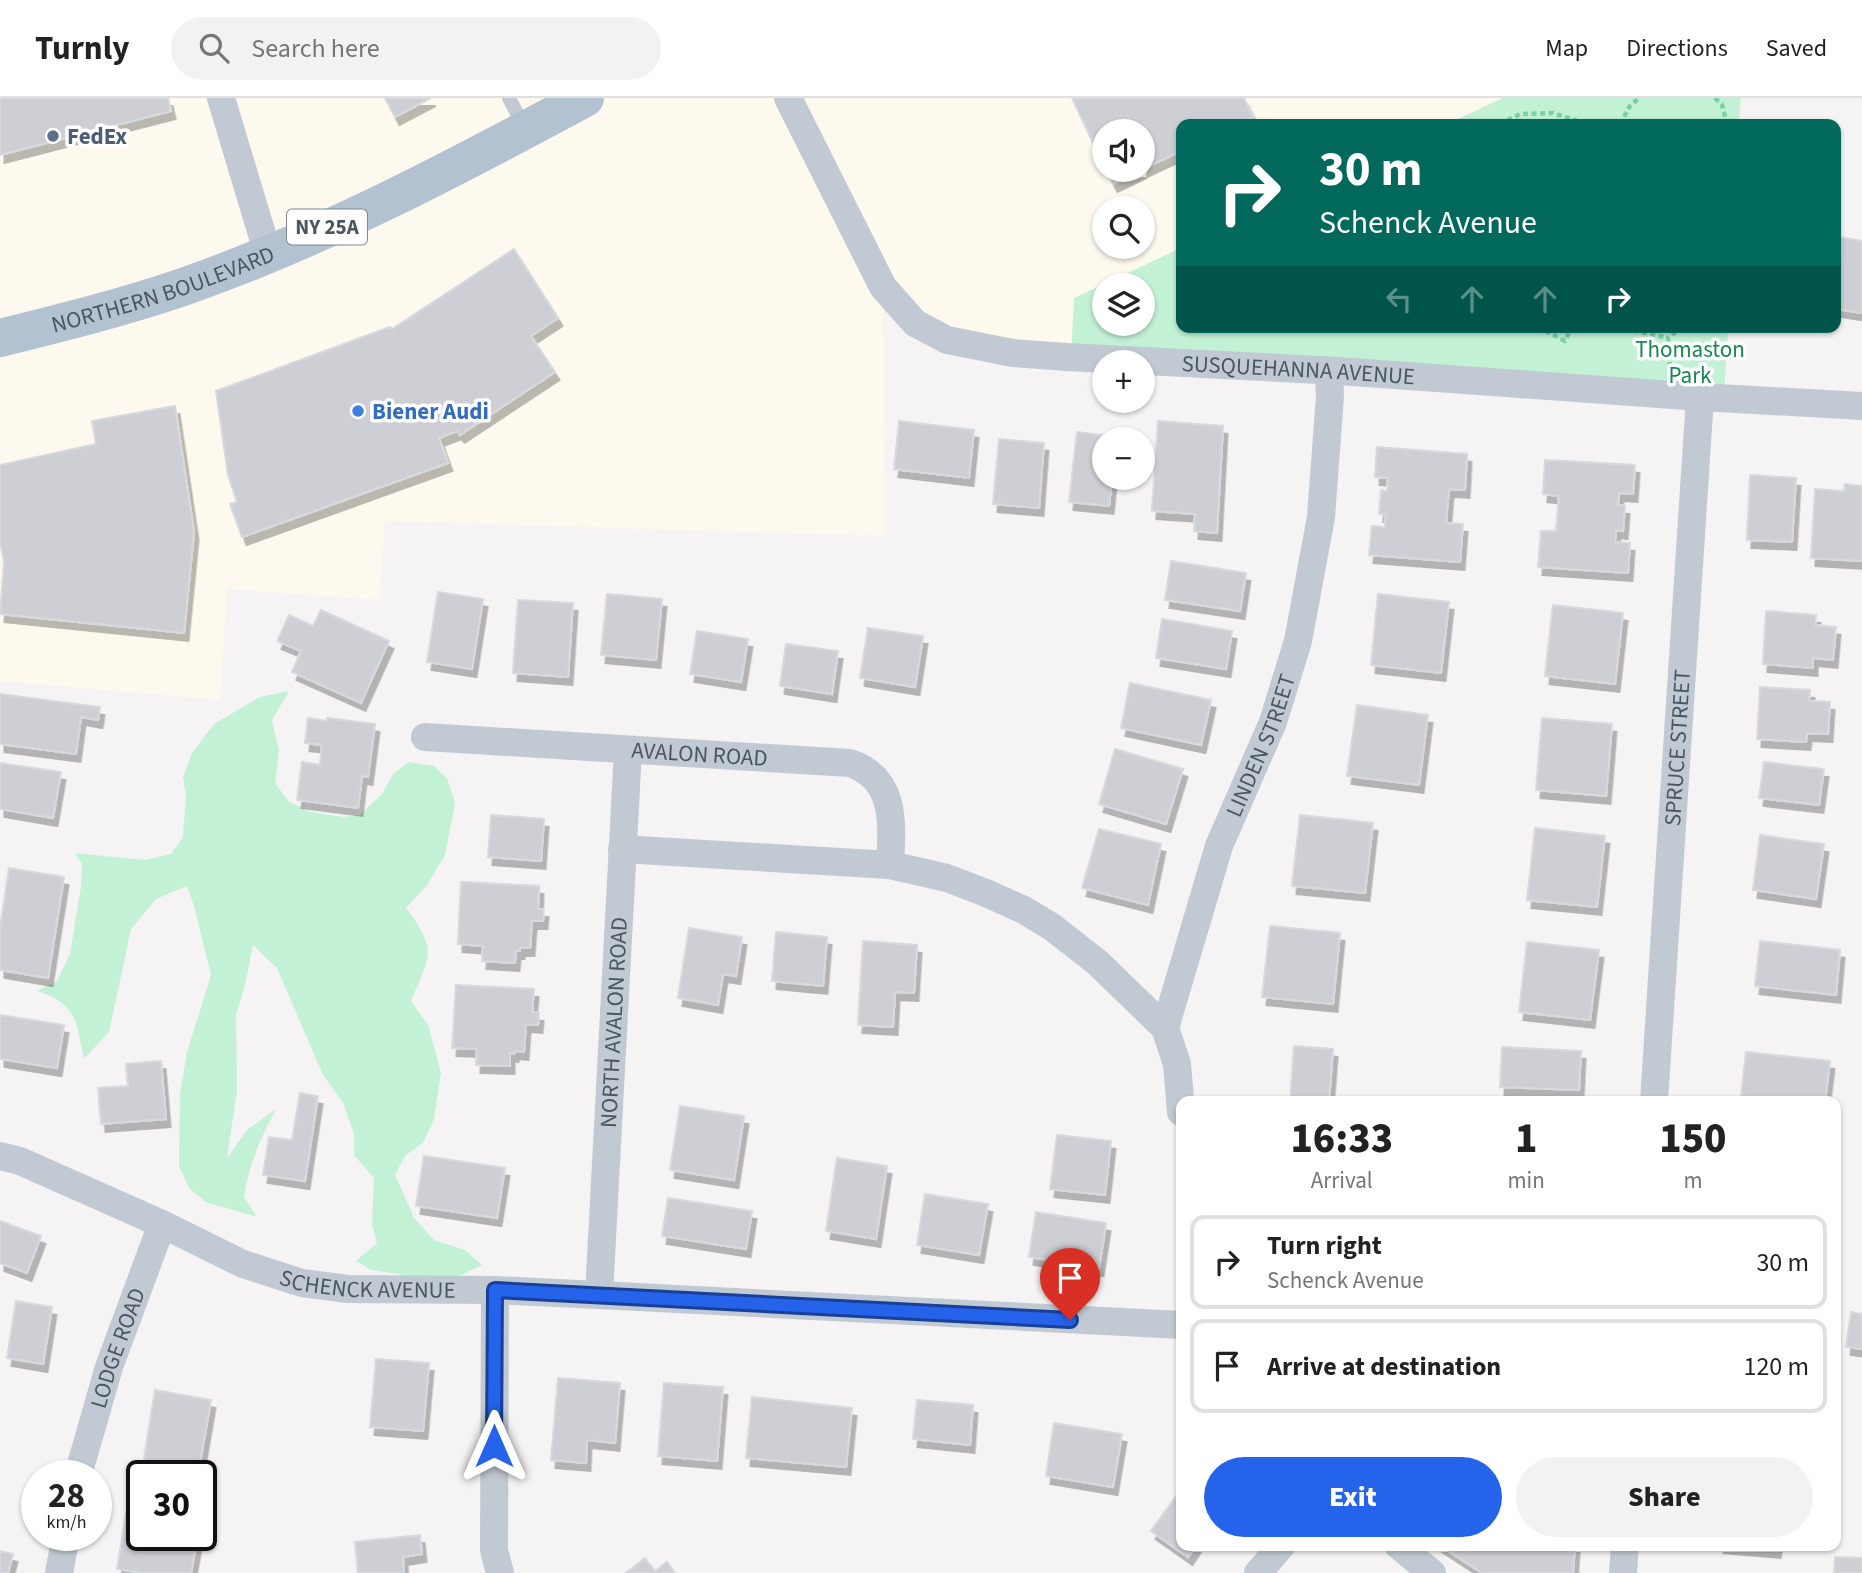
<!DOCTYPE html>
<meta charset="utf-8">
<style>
:root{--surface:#fff;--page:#f2f2f2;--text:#222;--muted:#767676;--line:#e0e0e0;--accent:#2563eb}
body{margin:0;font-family:"Source Sans 3",sans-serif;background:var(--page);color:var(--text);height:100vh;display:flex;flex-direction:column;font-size:26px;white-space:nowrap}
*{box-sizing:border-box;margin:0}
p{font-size:23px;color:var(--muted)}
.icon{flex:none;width:38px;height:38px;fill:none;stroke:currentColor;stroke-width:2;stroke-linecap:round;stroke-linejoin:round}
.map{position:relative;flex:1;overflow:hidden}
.panel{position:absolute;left:1176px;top:998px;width:665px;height:455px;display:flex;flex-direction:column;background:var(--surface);border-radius:14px;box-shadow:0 2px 5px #0004}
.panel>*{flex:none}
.top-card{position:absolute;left:1176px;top:21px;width:665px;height:214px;border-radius:14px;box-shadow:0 2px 5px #0004;background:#00695c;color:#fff;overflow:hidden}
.buttons{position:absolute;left:1092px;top:21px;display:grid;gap:14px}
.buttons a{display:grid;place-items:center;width:63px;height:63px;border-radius:50%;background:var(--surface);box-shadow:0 2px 5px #0004;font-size:35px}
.speed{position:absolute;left:21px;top:1362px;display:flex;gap:14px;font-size:35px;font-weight:700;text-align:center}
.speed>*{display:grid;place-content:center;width:91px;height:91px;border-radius:50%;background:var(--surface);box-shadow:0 2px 5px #0004;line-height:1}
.speed small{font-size:18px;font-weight:400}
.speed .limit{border:4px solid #111;border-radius:10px;background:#fff;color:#111}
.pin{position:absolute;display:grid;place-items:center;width:60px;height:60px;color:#fff;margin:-72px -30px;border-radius:50% 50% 50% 0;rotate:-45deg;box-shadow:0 0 7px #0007}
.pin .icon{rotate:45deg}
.me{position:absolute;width:77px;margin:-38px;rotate:0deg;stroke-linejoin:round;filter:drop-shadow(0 0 5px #0008)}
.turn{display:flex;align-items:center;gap:24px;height:147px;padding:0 28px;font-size:32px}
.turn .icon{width:91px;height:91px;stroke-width:2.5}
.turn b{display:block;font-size:49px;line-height:60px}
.lanes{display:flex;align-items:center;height:66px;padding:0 28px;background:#0003;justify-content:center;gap:35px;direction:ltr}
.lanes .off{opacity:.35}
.eta{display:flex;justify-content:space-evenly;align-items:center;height:119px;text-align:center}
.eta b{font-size:42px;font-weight:800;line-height:49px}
.cta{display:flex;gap:14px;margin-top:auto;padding:14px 28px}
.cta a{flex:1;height:80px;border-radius:42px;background:var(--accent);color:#fff;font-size:28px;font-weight:800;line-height:80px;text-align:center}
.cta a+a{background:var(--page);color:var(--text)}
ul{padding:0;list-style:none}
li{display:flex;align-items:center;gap:21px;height:94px;margin:0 14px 10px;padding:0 14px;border:4px solid var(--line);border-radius:14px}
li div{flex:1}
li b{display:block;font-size:26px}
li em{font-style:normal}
header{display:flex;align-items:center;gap:42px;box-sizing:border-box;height:98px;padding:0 35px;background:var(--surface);border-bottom:2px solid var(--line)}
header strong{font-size:33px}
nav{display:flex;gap:38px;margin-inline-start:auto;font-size:24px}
.search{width:490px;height:63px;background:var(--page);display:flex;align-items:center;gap:18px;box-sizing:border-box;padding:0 24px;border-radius:38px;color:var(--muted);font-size:26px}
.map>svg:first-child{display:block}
.commercial{fill:#fdf9ef;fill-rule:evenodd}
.green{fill:#c3f1d5;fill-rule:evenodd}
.building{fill:#cdcfd5;stroke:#d7d9de;stroke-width:2;filter:url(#shadow)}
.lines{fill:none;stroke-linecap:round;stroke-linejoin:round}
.path{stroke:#7ad0a6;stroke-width:4.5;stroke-dasharray:5 3.5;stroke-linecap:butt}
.lane{stroke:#c1cad2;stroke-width:14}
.street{stroke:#c1cad2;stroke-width:28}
.primary{stroke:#b3c2d1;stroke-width:38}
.route-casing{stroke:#184099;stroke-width:18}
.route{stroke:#2563eb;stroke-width:12}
.service-dot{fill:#5c6f8a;stroke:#fff;stroke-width:2.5}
.shop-dot{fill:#3f7fe0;stroke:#fff;stroke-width:2.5}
.labels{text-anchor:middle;stroke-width:7;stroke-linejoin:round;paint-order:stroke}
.shield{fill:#fff;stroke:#808990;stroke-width:2}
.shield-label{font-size:21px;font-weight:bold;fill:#4a5661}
.service-label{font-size:23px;font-weight:bold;fill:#4e5e75;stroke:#fff;text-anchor:start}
.street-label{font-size:23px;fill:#4a5661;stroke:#fff}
.park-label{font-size:23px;fill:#17864f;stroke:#fff}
.shop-label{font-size:23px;font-weight:bold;fill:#366cbe;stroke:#fff;text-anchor:start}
</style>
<header>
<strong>Turnly</strong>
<div class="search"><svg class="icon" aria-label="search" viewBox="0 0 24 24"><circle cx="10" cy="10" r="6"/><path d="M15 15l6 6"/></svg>Search here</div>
<nav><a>Map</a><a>Directions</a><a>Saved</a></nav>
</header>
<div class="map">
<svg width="1862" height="1475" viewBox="0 0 1862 1475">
<defs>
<filter id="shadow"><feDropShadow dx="4.5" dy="8" stdDeviation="0" flood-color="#0004"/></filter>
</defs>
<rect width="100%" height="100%" fill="#f5f3f3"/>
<!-- commercial -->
<path class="commercial" d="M0,0H1503L1447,26H1181V150L1075,200L1071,258L953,245L883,190L884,438L385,423L379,502L227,491L220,602L0,583ZM1104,33H1143V72H1104ZM1104,110H1143V149H1104Z"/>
<!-- green -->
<g class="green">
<path d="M1503,0H1741L1739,26H1447Z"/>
<path d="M1181,150V229H1728L1724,301L1071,258L1074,200ZM1104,187H1143V226H1104Z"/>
<path d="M289,593L272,622L279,653L275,685L289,704L311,714L343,719L360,717L382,696L394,675L409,664L434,668L447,680L455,705L445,757L427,787L406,810C438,852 430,857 411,903L428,927L441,975L434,1021L423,1045L406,1057L395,1076L414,1120L434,1142L465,1152L482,1167L461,1177L431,1181L371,1172L356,1163L377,1145L372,1127L374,1080L354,1057V1036L343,1005L323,977L277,870L253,847L245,887L236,917L237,993L227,1060L247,1032L276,1011C261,1039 249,1066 244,1099L257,1119L206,1104L189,1090L179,1068L180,996L187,954L211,877L195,811L187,788L156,801L131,831L109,934L84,961C76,923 77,906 37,893L57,883L70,856L81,789L82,766L75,755L144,762L171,756L183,739L186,698L183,679L192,655L214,626L260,599Z"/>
</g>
<!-- building -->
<g class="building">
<path d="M0,0H168L171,13L0,57Z"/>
<path d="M385,0H431L395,19Z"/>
<path d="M1072,0H1244L1253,19L1237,26H1181V53L1143,71V33H1104V68Z"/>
<path d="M1106,72H1142L1113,86Z"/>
<path d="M1838,139L1862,143V215L1836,211Z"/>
<path d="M514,151L558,220L531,238L555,274L460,337L457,333L439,340L448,365L242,439L230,406L237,404L228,377L216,293L390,229L392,231Z"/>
<path d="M175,308L194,434L184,535L0,516L4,463L0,445V367L96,346L92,323Z"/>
<path d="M899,323L974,332L969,380L894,371Z"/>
<path d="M1158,323L1223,328L1217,435L1194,433L1195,416L1152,413Z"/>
<path d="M1077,334L1117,339L1116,341H1104V380H1112L1109,408L1069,404Z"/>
<path d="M999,341L1044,345L1039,410L993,406Z"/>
<path d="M1377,349L1467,356L1465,392L1449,391L1446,425L1463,426L1460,464L1369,457L1372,428L1385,429L1386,416H1379L1381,392L1387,393L1388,380L1375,379Z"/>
<path d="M1545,362L1635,367L1633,396L1619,395L1618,407L1625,408L1623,433L1616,432L1615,444L1630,445L1628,475L1538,469L1541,433H1556L1559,398L1543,396Z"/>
<path d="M1750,377L1796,380L1792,444L1747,442Z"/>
<path d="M1845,386L1862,388V463L1811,460L1815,391L1844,393Z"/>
<path d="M1171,463L1246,475L1240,513L1165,502Z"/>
<path d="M438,494L483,501L472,571L427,564Z"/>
<path d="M607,496L662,501L656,562L601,557Z"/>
<path d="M1378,496L1449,504L1441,575L1371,567Z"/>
<path d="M518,502L573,505L568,579L513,575Z"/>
<path d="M1553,507L1623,515L1615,586L1545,578Z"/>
<path d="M321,512L389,543L361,605L292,574L301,553L277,543L289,517L313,528Z"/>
<path d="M1766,513L1816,517L1815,527L1836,529L1833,562L1813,560V570L1763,566Z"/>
<path d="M1162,521L1232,533L1226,571L1156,560Z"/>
<path d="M868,530L923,538L915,589L860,580Z"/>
<path d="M697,533L748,541L741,584L690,576Z"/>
<path d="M786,546L838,553L832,596L780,588Z"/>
<path d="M1130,585L1211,602L1201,647L1121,630Z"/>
<path d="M1760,589L1810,592L1809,603L1830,604L1828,636L1807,635L1806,644L1757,641Z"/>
<path d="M0,596L100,609L98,622L81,619L76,656L0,646Z"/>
<path d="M1357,607L1428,617L1419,687L1347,678Z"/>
<path d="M308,620L327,623V620L375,626L368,679L362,678L358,710L297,702L302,664L320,667L322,647L305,645Z"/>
<path d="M1542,620L1612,626L1606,698L1536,692Z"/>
<path d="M1115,651L1183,671L1166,726L1099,706Z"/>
<path d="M1764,664L1824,671L1819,707L1759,700Z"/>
<path d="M0,665L61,674L53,720L0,711Z"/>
<path d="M491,717L544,721L541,763L488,759Z"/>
<path d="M1300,717L1373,725L1365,795L1292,788Z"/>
<path d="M1535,730L1605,738L1597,809L1527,802Z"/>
<path d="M1099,731L1161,746L1148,807L1082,790Z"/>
<path d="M1760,737L1824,746L1816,801L1753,792Z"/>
<path d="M9,770L64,779L48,880L0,872V830Z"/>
<path d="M461,784L539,788L538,811H544L543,823H532L530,850H520V853H516L515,865L482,863L483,848L458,846Z"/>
<path d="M1270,828L1340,835L1333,906L1262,899Z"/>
<path d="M689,830L742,839L736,878L723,876L718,907L678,900Z"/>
<path d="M776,834L827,839L823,888L772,883Z"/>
<path d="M863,843L917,847L914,895L895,894L893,929L858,927Z"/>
<path d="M1760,843L1840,852L1836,897L1755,888Z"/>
<path d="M1527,844L1599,852L1590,922L1519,914Z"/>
<path d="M456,887L534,891L532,914L539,915L538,927L526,926L524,954L515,953L514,956L510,955V968L476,967L477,951L452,950Z"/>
<path d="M0,917L64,927L57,970L0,961Z"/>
<path d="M1294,948L1333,951L1329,1003H1290Z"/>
<path d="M1502,949L1581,953L1579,992L1500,989Z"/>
<path d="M1746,954L1830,963L1825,1003H1784L1741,998Z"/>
<path d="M161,963L166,1021L101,1026L98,990L128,988L126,966Z"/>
<path d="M300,995L318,998L305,1083L263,1077L269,1039L292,1042Z"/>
<path d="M680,1008L744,1018L734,1082L670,1072Z"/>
<path d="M1057,1037L1111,1043L1105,1097L1050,1091Z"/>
<path d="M424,1058L505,1070L497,1120L416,1108Z"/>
<path d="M837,1060L887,1068L876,1141L826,1133Z"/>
<path d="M925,1096L988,1106L979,1157L917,1147Z"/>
<path d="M668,1100L752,1113L746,1151L662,1138Z"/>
<path d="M1036,1114L1106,1125L1099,1170L1029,1159Z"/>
<path d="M0,1123L41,1138L27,1175L0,1165Z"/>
<path d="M16,1203L52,1209L43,1266L7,1260Z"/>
<path d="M1851,1214L1862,1216V1251L1846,1249Z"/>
<path d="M376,1261L429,1265L423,1333L370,1329Z"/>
<path d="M558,1280L620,1285L615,1345L587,1342L586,1365L551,1362Z"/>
<path d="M664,1285L723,1289L717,1363L658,1358Z"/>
<path d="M155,1292L211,1302L198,1377H168L142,1373Z"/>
<path d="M752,1299L852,1310L846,1369L746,1360Z"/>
<path d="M917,1302L973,1307L970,1347L913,1341Z"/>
<path d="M1054,1325L1122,1336L1113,1389L1046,1378Z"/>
<path d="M1181,1391V1447H1196L1188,1459L1151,1433Z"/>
<path d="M127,1409L142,1412V1437H198L191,1475H143L117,1471Z"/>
<path d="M420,1437L422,1456L403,1459L404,1475H358L355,1444Z"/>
<path d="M1439,1447H1575L1573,1475H1482Z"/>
<path d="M1718,1447H1777L1776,1452Z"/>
<path d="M0,1453L13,1456L8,1475H0Z"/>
<path d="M1835,1459L1862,1460V1475H1834Z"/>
<path d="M645,1460L655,1473L667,1464L675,1475H626Z"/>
</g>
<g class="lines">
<!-- path -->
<g class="path">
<path d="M1715,0L1722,7L1727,26"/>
<path d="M1500,26L1520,16L1553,15L1587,26"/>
<path d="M1620,26L1630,8L1639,0"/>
<path d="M1538,229L1565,243L1572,229"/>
<path d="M1617,229L1668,240"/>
<path d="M1670,269L1668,240L1682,229"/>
</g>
<!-- lane -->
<path class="lane" d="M509,0L525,31"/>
<!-- street -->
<g class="street">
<path d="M221,0L268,156"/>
<path id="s1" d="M788,0L883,189L915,225L947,242L1013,255L1067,259L1339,273L1700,299L1862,308"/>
<path id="s2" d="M425,639L850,665C897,681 892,726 890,767"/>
<path d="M622,751L890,767L947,780L986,795L1024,812L1052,829L1098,865L1165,930"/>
<path id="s3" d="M1654,1003L1700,299"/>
<path id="s4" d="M1181,1014L1177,966L1165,930L1219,748L1273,624L1298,543L1321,419L1330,298L1329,273"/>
<path id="s5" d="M0,1058L20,1063L162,1126L243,1166L302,1185L348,1191L495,1192L599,1197L1181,1227"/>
<path d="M495,1192L494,1452L500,1475"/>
<path id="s6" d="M599,1197L628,652"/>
<path id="s7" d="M78,1377L109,1269L162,1126"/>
<path d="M1398,1447L1432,1475"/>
<path d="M59,1475L66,1437"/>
<path d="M1258,1475L1282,1447"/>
<path d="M1623,1475L1625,1447"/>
</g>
<!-- primary -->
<path class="primary" id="s8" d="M0,240C60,225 121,210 180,190C319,142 455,70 585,0"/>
</g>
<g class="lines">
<!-- route casing -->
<g class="route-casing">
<path id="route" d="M494,1348L495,1192L1070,1222"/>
</g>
<!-- route -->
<use href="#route" class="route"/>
</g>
<!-- markers -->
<circle class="service-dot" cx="53" cy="38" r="7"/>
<circle class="shop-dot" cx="358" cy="313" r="7"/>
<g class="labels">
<!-- shield labels -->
<rect class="shield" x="287" y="111.5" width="80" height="35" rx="5"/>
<g class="shield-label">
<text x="327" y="136">NY 25A</text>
</g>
<!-- service labels -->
<g class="service-label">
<text x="67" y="46">FedEx</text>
</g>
<!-- street labels -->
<g class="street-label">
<text dy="8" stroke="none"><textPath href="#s8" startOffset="170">NORTHERN BOULEVARD</textPath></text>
<text dy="8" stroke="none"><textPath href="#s1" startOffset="649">SUSQUEHANNA AVENUE</textPath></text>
<text dy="8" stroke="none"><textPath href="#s4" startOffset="385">LINDEN STREET</textPath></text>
<text dy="8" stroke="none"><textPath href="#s3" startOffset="354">SPRUCE STREET</textPath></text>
<text dy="8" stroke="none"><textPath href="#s2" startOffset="275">AVALON ROAD</textPath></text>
<text dy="8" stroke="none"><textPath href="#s6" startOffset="273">NORTH AVALON ROAD</textPath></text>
<text dy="8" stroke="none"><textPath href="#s5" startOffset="394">SCHENCK AVENUE</textPath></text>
<text dy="8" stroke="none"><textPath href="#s7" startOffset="133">LODGE ROAD</textPath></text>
</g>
<!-- park labels -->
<g class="park-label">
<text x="1690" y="259">Thomaston<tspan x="1690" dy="26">Park</tspan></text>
</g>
<!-- shop labels -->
<g class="shop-label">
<text x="372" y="321">Biener Audi</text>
</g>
</g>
</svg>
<div class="buttons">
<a><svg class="icon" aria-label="sound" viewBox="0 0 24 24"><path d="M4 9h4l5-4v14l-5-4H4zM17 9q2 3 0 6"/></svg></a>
<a><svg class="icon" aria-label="search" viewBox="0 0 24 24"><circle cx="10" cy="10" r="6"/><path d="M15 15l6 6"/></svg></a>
<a><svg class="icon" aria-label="layers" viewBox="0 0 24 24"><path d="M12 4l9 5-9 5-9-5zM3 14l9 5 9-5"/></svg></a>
<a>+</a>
<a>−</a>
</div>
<div class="speed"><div>28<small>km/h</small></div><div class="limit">30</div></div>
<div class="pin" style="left:1070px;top:1222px;background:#d93025"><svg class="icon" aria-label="arrive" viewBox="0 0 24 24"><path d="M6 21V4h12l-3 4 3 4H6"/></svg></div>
<svg class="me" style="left:494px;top:1348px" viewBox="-20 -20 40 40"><path d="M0-17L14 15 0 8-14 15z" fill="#2563eb" stroke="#fff" stroke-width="4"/></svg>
<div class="top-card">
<div class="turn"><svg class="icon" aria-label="right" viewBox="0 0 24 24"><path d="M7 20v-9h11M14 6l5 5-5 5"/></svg><div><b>30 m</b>Schenck Avenue</div></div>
<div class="lanes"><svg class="icon off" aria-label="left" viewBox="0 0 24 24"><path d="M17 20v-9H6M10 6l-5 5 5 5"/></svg><svg class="icon off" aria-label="ahead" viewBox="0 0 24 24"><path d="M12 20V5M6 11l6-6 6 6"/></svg><svg class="icon off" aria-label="ahead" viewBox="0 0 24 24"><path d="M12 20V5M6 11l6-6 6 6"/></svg><svg class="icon" aria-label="right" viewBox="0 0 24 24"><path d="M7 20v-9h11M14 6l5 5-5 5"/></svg></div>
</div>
<section class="panel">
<div class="eta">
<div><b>16:33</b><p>Arrival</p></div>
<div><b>1</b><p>min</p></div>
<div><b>150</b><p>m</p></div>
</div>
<ul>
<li><svg class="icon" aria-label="right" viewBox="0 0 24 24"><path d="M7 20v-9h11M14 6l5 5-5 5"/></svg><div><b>Turn right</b><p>Schenck Avenue</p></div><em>30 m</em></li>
<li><svg class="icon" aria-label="arrive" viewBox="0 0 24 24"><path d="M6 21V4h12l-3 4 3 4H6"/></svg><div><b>Arrive at destination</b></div><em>120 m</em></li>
</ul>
<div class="cta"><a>Exit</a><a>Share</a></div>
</section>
</div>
